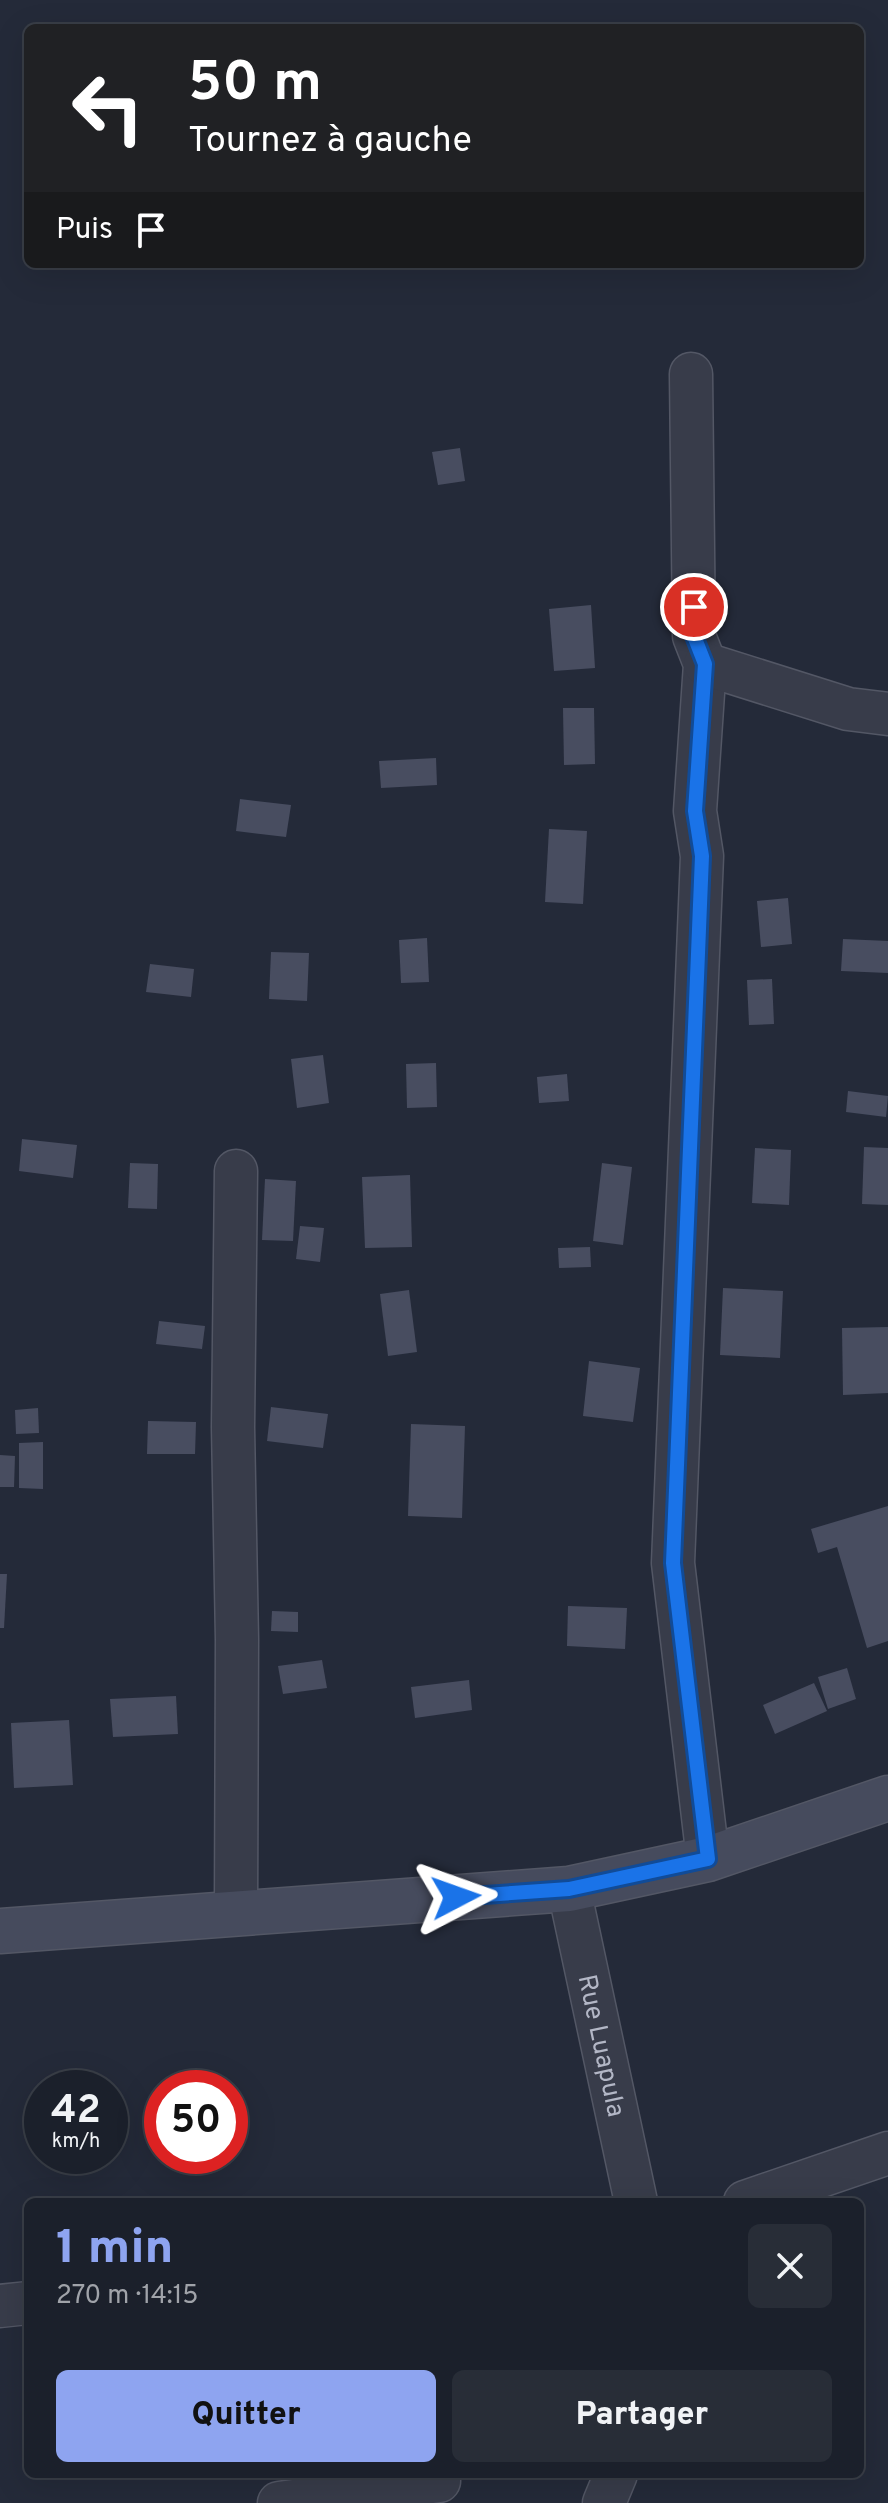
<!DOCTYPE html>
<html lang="fr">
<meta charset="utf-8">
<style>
:root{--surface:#1b202b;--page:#282d37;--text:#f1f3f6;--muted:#a0a3a9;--line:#393e47;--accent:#8ea4f0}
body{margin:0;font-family:Overpass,sans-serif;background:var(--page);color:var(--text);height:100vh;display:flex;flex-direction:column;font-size:30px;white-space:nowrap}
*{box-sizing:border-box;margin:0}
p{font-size:26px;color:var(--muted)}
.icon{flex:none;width:44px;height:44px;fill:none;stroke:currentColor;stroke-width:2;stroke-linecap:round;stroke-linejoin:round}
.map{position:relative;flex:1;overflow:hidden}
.side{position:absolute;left:24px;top:2198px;width:840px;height:280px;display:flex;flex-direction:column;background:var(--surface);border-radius:12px;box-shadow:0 8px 32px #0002,0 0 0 2px var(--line)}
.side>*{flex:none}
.top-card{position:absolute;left:24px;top:24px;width:840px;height:244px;border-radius:12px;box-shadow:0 8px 32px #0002,0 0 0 2px var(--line);background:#202124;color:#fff;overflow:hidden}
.speed{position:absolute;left:24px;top:2070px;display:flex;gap:16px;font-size:40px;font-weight:700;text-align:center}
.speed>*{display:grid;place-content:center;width:104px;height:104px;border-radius:50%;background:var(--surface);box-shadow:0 8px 32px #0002,0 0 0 2px var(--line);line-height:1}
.speed small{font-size:20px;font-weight:400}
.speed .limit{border:12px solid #d22;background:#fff;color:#111}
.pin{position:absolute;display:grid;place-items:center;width:68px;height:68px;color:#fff;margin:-34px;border:4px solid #fff;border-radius:50%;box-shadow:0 2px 8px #0007}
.me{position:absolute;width:88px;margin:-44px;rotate:86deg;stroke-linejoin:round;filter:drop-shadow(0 0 6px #0008)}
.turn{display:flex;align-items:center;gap:28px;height:168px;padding:0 32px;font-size:36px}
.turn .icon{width:104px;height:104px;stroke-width:2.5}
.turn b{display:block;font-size:56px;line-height:68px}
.then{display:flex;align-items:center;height:76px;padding:0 32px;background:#0003;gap:16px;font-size:30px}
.round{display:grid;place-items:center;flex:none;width:84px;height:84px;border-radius:12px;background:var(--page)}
.summary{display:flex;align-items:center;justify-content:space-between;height:136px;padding:0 32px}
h1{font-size:48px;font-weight:800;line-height:60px;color:var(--accent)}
.action{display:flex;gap:16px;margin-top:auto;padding:16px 32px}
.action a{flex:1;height:92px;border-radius:12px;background:var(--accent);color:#111;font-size:32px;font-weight:800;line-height:92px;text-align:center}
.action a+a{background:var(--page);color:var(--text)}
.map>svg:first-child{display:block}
.building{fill:#484d60}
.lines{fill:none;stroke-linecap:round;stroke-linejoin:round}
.minor-casing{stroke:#535765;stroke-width:45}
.secondary-casing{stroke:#535765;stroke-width:47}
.minor{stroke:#383c4a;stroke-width:42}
.secondary{stroke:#464b5d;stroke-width:44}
.route-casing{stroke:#114b97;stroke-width:20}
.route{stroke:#1a73e8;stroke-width:14}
.labels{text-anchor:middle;stroke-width:7;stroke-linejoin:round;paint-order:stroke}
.street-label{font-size:26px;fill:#b3b7c6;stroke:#1d212f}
</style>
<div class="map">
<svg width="888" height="2503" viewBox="0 0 888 2503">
<rect width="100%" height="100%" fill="#242a39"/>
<!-- building -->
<g class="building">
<path d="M460,448L465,481L438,485L432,452Z"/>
<path d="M591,605L595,668L554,671L549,609Z"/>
<path d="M563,708H594L595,764L564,765Z"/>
<path d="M436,758L437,785L381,788L379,761Z"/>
<path d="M240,799L291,805L286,837L236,831Z"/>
<path d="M549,829L587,831L583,904L545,902Z"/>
<path d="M788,898L792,944L761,947L757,901Z"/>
<path d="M427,938L429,982L401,983L399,940Z"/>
<path d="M843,939L888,941V973L841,971Z"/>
<path d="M271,952L309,953L307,1001L269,999Z"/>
<path d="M150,964L194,969L191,997L146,992Z"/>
<path d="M772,979L774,1024L749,1025L747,980Z"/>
<path d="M323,1055L329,1103L297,1108L291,1059Z"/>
<path d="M436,1063L437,1107L407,1108L406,1064Z"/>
<path d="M567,1074L569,1101L539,1103L537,1077Z"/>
<path d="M848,1091L888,1096L886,1117L846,1112Z"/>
<path d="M22,1139L77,1145L73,1178L19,1171Z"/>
<path d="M864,1147L888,1148V1205L862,1204Z"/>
<path d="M755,1148L791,1150L789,1205L752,1203Z"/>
<path d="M130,1163L158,1164L157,1209L128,1208Z"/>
<path d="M602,1163L632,1167L623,1245L593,1241Z"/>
<path d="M410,1175L412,1247L365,1248L362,1177Z"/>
<path d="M265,1179L296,1181L293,1241L262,1240Z"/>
<path d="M300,1226L324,1228L320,1262L296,1259Z"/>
<path d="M590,1247L591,1267L559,1268L558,1248Z"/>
<path d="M723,1288L783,1291L780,1358L720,1355Z"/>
<path d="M409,1290L417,1352L388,1356L380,1294Z"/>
<path d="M159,1321L205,1326L202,1349L156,1344Z"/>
<path d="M888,1327V1393L843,1395L842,1328Z"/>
<path d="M589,1361L640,1368L633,1422L583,1416Z"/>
<path d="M271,1407L328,1414L323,1448L267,1441Z"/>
<path d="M38,1408L39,1433L16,1434L15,1410Z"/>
<path d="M148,1421L196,1422L195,1454H147Z"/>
<path d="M411,1424L465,1426L462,1518L408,1516Z"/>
<path d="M43,1442V1489L19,1488V1443Z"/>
<path d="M0,1455L15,1456L14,1487H0Z"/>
<path d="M888,1506V1641L867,1648L837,1547L818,1553L811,1529Z"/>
<path d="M0,1574H7L4,1628H0Z"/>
<path d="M568,1606L627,1608L625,1649L567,1646Z"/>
<path d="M272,1611L298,1612V1632L271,1631Z"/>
<path d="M322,1660L327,1688L283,1694L278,1666Z"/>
<path d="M847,1668L856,1699L828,1709L818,1677Z"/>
<path d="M469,1680L472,1710L415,1718L411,1687Z"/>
<path d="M814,1683L827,1711L775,1734L763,1705Z"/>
<path d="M176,1696L178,1734L113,1737L110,1699Z"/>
<path d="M69,1720L73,1785L14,1788L11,1723Z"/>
</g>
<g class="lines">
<!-- minor casing -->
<g class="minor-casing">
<g id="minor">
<path d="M691,374L694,636L705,664L695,811L702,856L673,1563L708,1859"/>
<path d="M705,664L848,709L888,714"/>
<path d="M236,1171L233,1427L237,1640L236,1913"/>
<path id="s1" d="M569,1889L636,2202"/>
<path d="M745,2202L888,2153"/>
<path d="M0,2306L28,2303"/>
<path d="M279,2503L439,2481"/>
<path d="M604,2503L616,2474"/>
</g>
</g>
<!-- secondary casing -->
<g class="secondary-casing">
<path id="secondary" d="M0,1931L569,1889L708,1859L888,1798"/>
</g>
<!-- minor -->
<use href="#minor" class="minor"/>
<!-- secondary -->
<use href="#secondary" class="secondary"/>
</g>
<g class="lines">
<!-- route casing -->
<g class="route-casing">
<path id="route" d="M456,1897L569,1889L708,1859L673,1563L702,856L695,811L705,664L694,636V607"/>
</g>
<!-- route -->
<use href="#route" class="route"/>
</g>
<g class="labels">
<!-- street labels -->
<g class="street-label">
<text dy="9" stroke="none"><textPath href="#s1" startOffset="160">Rue Luapula</textPath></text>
</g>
</g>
</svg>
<div class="speed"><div>42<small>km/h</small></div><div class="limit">50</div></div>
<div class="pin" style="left:694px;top:607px;background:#d93025"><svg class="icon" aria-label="arrive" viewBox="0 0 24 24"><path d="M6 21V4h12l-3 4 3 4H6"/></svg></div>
<svg class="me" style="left:456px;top:1897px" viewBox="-20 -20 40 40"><path d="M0-17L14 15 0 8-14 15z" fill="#1a73e8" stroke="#fff" stroke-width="4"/></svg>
<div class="top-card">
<div class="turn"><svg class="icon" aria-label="left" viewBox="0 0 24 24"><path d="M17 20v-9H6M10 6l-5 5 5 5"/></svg><div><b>50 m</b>Tournez à gauche</div></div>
<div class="then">Puis<svg class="icon" aria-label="arrive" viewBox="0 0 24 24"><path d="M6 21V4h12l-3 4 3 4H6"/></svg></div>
</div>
<section class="side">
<div class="summary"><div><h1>1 min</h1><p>270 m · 14:15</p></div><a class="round"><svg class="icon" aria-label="close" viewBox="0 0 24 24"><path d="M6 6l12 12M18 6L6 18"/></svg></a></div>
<div class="action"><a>Quitter</a><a>Partager</a></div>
</section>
</div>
